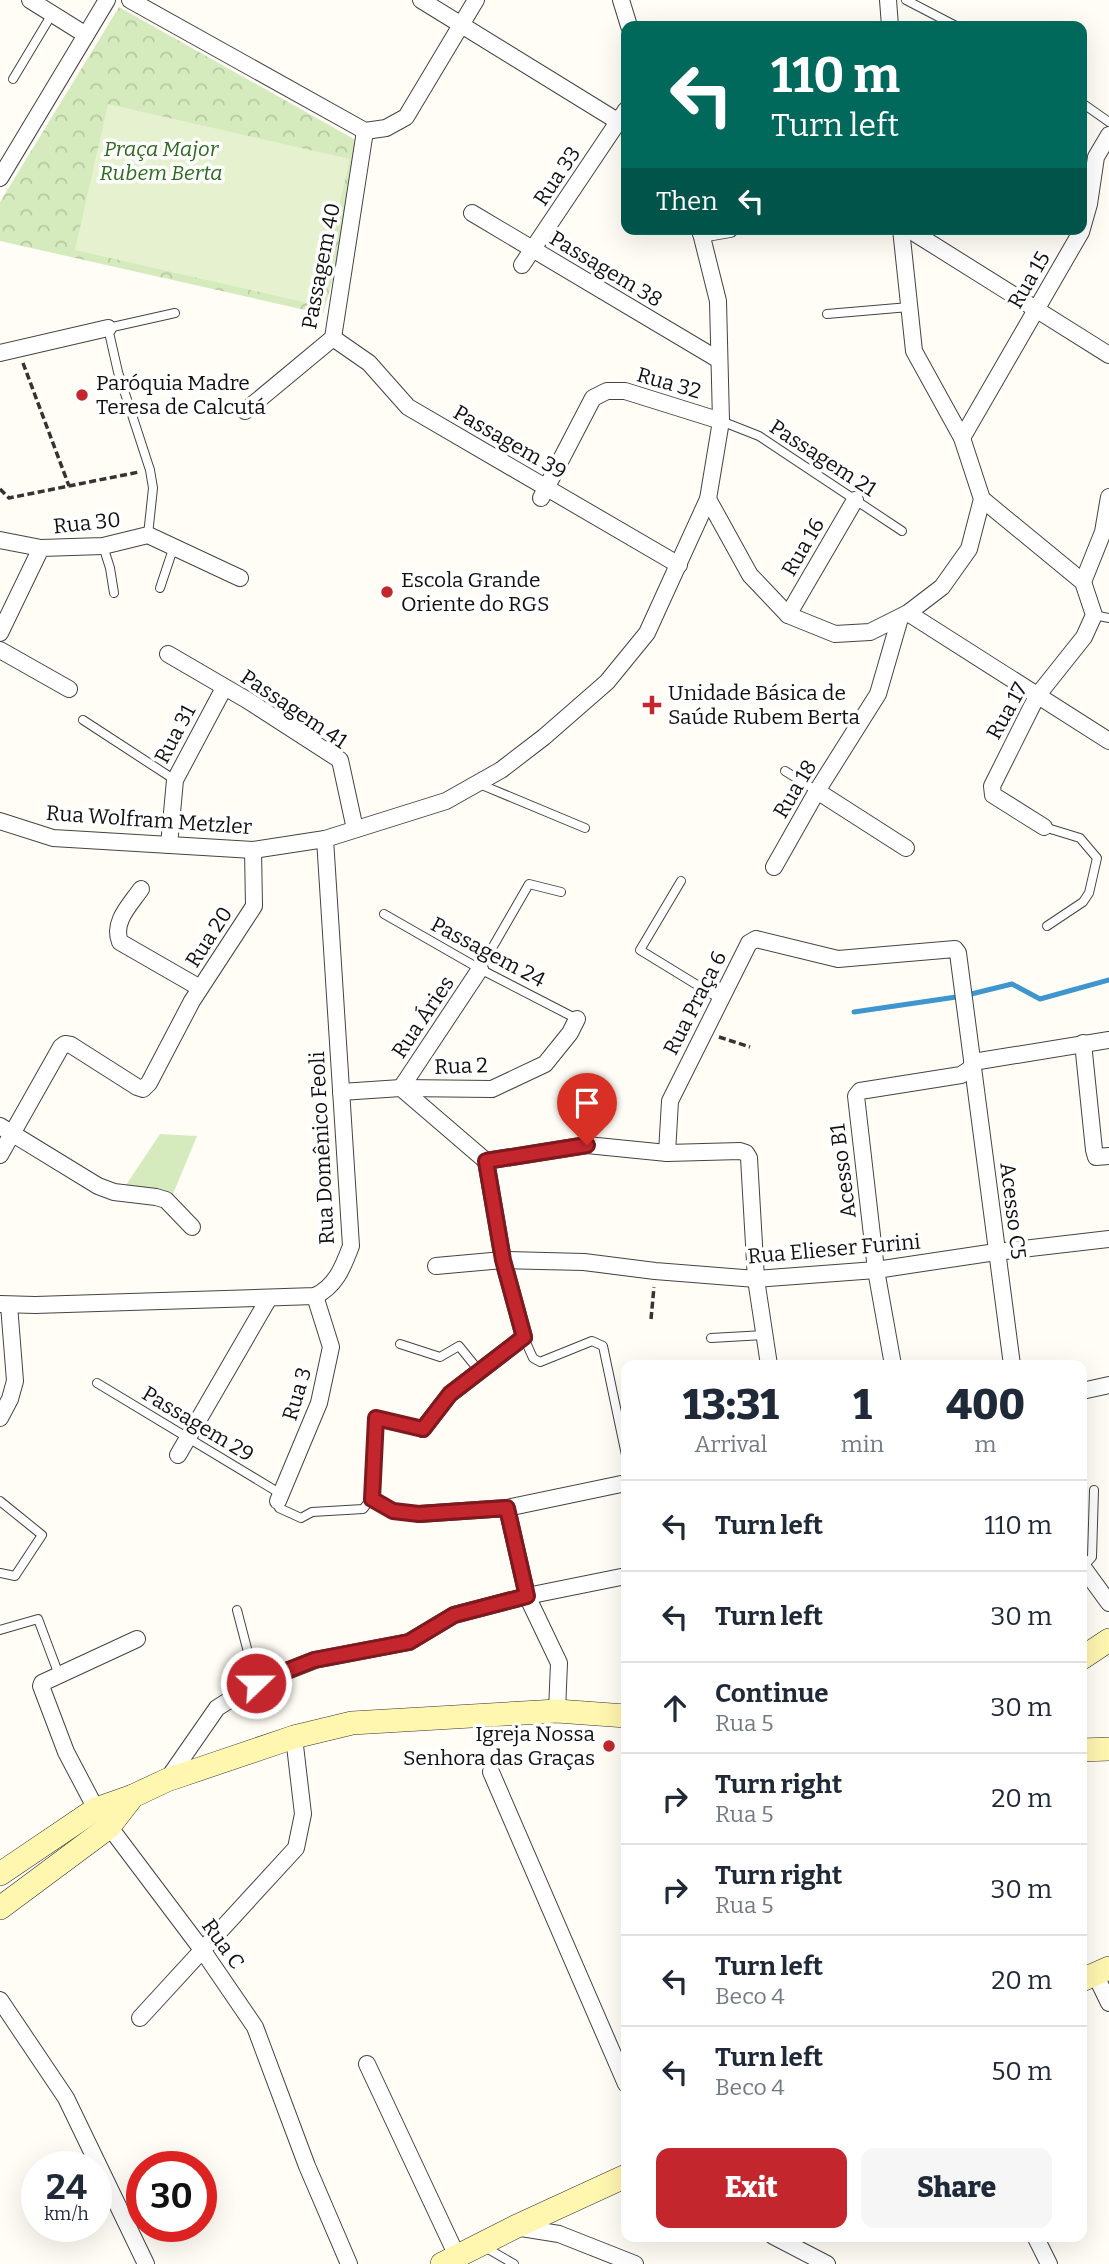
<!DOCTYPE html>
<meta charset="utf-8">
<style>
:root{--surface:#fff;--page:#f6f6f7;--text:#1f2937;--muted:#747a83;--line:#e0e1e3;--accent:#c4262e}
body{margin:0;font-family:Bitter,serif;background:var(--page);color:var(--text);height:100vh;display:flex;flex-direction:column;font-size:26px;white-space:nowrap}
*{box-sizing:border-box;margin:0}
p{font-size:23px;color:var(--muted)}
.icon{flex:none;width:38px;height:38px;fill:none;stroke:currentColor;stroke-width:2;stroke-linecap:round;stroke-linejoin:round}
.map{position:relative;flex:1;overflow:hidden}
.sheet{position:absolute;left:621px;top:1360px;width:466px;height:882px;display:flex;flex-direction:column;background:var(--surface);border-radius:14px;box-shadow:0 7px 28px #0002}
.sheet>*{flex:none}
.top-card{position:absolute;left:621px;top:21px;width:466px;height:214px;border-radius:14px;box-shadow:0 7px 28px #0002;background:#00695c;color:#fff;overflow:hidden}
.speed{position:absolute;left:21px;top:2151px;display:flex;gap:14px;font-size:35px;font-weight:700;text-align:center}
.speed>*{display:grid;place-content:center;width:91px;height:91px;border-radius:50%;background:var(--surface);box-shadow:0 7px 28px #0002;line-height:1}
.speed small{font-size:18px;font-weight:400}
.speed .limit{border:10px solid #d22;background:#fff;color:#111}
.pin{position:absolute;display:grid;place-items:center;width:60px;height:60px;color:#fff;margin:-72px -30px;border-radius:50% 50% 50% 0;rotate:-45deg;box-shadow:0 0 7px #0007}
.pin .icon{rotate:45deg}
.me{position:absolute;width:77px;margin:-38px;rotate:68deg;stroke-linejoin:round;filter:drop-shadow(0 0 5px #0008)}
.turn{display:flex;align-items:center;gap:24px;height:147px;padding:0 35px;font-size:32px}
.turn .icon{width:91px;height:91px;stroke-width:2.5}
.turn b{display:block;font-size:49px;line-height:60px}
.then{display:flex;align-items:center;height:66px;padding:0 35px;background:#0003;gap:14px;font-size:26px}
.eta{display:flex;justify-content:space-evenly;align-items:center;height:119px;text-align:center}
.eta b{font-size:42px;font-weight:800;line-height:49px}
.action{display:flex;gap:14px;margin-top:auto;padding:14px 35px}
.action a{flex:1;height:80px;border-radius:14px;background:var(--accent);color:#fff;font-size:28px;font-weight:800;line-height:80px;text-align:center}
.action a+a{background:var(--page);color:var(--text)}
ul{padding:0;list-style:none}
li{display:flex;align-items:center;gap:21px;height:91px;padding:0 35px;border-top:2px solid var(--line)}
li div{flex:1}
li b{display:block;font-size:26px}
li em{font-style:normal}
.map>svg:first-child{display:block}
.grass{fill:#d5ebbd}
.park{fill:url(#park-crowns)}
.pitch{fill:#e6f2cf}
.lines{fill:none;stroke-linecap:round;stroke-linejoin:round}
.stream{stroke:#3f96cf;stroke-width:5}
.lane-casing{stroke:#444;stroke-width:10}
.street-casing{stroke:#444;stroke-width:18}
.secondary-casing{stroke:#333;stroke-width:24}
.path{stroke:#333;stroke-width:3.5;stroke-dasharray:7 3.5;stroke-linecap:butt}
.lane{stroke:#fff;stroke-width:8}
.street{stroke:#fff;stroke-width:16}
.secondary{stroke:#fff6b0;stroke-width:23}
.route-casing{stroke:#7f191e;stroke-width:18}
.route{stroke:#c4262e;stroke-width:12}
.poi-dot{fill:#c4262e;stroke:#fff;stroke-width:2.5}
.labels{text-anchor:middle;stroke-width:7;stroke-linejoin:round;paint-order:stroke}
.park-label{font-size:21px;font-style:italic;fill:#2f6b1f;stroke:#fff}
.street-label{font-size:21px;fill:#111;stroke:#fff}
.poi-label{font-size:21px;fill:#111;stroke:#fff;text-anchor:start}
</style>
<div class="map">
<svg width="1109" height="2264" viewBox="0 0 1109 2264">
<defs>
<pattern id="park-crowns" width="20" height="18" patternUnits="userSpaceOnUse" patternTransform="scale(1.75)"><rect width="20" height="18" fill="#d5ebbd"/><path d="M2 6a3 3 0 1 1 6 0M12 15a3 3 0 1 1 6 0" fill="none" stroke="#b6c8a1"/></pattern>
</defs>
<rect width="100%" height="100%" fill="#fffdf5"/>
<!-- grass -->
<path class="grass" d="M160,1134L197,1136L173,1194L124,1188Z"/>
<!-- park -->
<path class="park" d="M119,7L361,143L348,224L323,314L0,241V202Z"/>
<!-- pitch -->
<path class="pitch" d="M108,104L350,159L316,305L75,250Z"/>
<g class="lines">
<!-- stream -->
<path class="stream" d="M854,1012L963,996L1012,984L1040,999L1109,980"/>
<!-- lane casing -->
<g class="lane-casing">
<g id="lane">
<path d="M906,0L956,26"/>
<path d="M13,79L52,14"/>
<path d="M1082,103L1109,122"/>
<path d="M827,314L909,307"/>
<path d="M721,421L759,436L902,531"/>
<path d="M148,535L153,488L150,470L118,372L108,328L175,313"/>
<path d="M103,546L110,568L114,593"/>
<path d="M160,588L174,546"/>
<path d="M1094,615L1109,618"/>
<path d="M83,720L175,780"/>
<path d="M785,771L817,791"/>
<path d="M477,783L585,828"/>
<path d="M1044,827L1080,838L1097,858L1089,893L1083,902L1047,926"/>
<path d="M681,881L640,950L720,999"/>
<path d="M384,914L480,969L577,1019"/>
<path d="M480,969L529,884L561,892"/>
<path d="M524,1338L533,1358L540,1362L592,1341L603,1346L626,1455"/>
<path d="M711,1338L765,1335"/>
<path d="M400,1344L440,1357L459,1346L480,1372"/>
<path d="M97,1383L281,1494"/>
<path d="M0,1501L42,1535L15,1576L0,1573"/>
<path d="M278,1501L279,1508L301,1518L312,1512L363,1509L372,1498"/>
<path d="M419,1514L393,1511L372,1498L376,1418L423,1429"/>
<path d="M1083,1567L1092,1557L1094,1490"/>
<path d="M237,1610L256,1683"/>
<path d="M0,1630L38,1619L59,1675"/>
<path d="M483,2246L514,2264"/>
</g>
</g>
<!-- street casing -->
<g class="street-casing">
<g id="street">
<path d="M30,0L86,35"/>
<path d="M130,0L365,131L386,128L406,117L476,0"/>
<path d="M421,0L619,122"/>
<path d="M621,0L629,26"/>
<path d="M888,0L890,26"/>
<path d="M0,178L107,0"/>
<path d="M472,213L719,360"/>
<path d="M908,229L1109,355"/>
<path d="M701,234L730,229"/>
<path d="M522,265L626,110"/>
<path d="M333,338L369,363L408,407L679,565"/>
<path d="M0,353L108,328"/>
<path d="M245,411L333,338L365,131"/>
<path d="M962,438L1081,232L1089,204L1096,157L1109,135"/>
<path d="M541,498L593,398L607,391H625L721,421"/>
<path d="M708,499L750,575L788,615L835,634L870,632L908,613L942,587L969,549L982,499L962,438L914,351L901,229"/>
<path d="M982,499L1083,582L1094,615L1084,637L1037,696L992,786L993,795L1044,827"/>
<path d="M0,540L41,548"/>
<path d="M1083,582L1103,532L1109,497"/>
<path d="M908,613L1109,741"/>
<path d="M788,615L855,500"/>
<path d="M0,633L41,548L103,546L148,535L240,578"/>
<path d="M0,650L69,689"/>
<path d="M168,654L247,700L340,760L355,829"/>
<path d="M817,791L906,848"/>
<path d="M0,821L53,838L253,850L325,839L446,801L501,770L544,737L607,682L647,633L708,499L721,421L718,301L700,229"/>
<path d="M169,845L175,780L224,688"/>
<path d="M774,867L817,791L878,694L900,618"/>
<path d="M141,889C130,905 112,922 120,942L200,988"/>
<path d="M1083,1043L1094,1150L1096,1157L1109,1156"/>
<path d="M401,1088L492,1089L545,1064L570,1033L577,1019"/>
<path d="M401,1088L480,969"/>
<path d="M341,1092L401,1088L486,1161L587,1145L667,1153L740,1151L746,1153L749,1158L756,1279L769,1365"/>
<path d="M0,1126L98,1186L114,1192L156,1197L166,1200L192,1227"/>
<path d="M667,1153L670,1101L749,943L756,939L838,959L955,949L958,953L1012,1365"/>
<path d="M0,1155L61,1047L65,1044L71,1045L137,1087L143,1089L149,1083L192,1001L254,906L253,850"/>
<path d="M436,1266L503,1260L584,1262L655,1271L756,1279L876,1270L996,1252L1109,1239"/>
<path d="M0,1304L35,1305L315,1296C336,1286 343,1267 351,1246L325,839"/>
<path d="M893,1365L876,1270L856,1096L860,1091L961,1075L970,1069L973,1062L1109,1040"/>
<path d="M1082,1391L1109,1385"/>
<path d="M0,1418L10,1399L15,1381L9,1305"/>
<path d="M423,1429L450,1394L524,1337L503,1260L486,1161"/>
<path d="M178,1455L269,1298"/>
<path d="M278,1501L319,1403L331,1347L315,1296"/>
<path d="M507,1508L527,1596L559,1663L557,1711"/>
<path d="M419,1514L507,1508L626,1483"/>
<path d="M1082,1566L1109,1603"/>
<path d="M137,1639L42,1683L41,1686L66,1752L96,1809L203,1951L255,2027L307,2166L349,2264"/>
<path d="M491,1772L626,2084"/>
<path d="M167,1780L217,1708L256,1683L315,1660L409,1642L454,1615L527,1596L626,1576"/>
<path d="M1095,1974L1109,2003"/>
<path d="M0,2000L66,2098L146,2264"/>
<path d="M140,2018L296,1848L303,1814L294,1737"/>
<path d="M367,2064L457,2256"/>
<path d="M515,2227L559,2234L635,2264"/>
<path d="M773,2236L827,2264"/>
<path d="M1035,2236L1049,2264"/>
</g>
</g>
<!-- secondary casing -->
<g class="secondary-casing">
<g id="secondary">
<path d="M1082,1658L1109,1640"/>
<path d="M1082,1750L1109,1749"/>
<path d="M0,1874L96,1809L133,1796L167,1780L294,1737L352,1723L557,1711L626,1716"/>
<path d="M0,1908L109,1827L133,1796"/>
<path d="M1082,1980L1109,1968"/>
<path d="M442,2264L515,2227L626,2176"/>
</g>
</g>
<!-- path -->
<g class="path">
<path d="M23,363L69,486"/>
<path d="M0,489L9,498L139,472"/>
<path d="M719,1037L750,1047"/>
<path d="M651,1319L654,1287"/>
</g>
<!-- lane -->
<use href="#lane" class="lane"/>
<!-- street -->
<use href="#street" class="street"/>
<!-- secondary -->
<use href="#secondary" class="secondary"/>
</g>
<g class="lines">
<!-- route casing -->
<g class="route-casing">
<path id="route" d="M256,1683L314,1660L409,1642L454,1615L527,1596L507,1508L419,1514L393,1511L372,1499L376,1418L423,1429L450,1394L524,1337L503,1260L486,1161L587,1145"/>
</g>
<!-- route -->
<use href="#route" class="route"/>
</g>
<!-- markers -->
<g class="poi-dot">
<circle cx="82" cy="395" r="7"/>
<circle cx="387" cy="592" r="7"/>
<path d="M648.5 694.5h7v7h7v7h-7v7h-7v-7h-7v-7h7z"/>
<circle cx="609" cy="1746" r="7"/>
</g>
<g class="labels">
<!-- park labels -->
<g class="park-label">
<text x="161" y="156">Praça Major<tspan x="161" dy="24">Rubem Berta</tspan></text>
</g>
<!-- street labels -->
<g class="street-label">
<text transform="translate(557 176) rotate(-56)" y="7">Rua 33</text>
<text transform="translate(321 266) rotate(-79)" y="7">Passagem 40</text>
<text transform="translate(606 269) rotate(31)" y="7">Passagem 38</text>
<text transform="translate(1029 280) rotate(-60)" y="7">Rua 15</text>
<text transform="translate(669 383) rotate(16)" y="7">Rua 32</text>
<text transform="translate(510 442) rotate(30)" y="7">Passagem 39</text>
<text transform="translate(823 458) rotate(33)" y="7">Passagem 21</text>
<text transform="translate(87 523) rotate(-6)" y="7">Rua 30</text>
<text transform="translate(803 547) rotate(-60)" y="7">Rua 16</text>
<text transform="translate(294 709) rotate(34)" y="7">Passagem 41</text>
<text transform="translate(1007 711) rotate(-61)" y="7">Rua 17</text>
<text transform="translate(175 734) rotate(-62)" y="7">Rua 31</text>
<text transform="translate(795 789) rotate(-59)" y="7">Rua 18</text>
<text transform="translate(149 820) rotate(4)" y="7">Rua Wolfram Metzler</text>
<text transform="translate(209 937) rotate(-57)" y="7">Rua 20</text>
<text transform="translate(488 952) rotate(28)" y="7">Passagem 24</text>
<text transform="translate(695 1003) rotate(-63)" y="7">Rua Praça 6</text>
<text transform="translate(423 1017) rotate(-56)" y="7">Rua Áries</text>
<text transform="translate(461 1066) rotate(-2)" y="7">Rua 2</text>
<text transform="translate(322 1148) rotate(-93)" y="7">Rua Domênico Feoli</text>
<text transform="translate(843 1171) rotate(-97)" y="7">Acesso B1</text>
<text transform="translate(1013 1211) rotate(83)" y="7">Acesso C5</text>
<text transform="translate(834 1249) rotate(-5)" y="7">Rua Elieser Furini</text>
<text transform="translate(297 1394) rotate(-73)" y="7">Rua 3</text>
<text transform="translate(198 1424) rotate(31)" y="7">Passagem 29</text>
<text transform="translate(223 1944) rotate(54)" y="7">Rua C</text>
</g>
<!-- poi labels -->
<g class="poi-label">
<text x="96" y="390">Paróquia Madre<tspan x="96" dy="24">Teresa de Calcutá</tspan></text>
<text x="401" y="587">Escola Grande<tspan x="401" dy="24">Oriente do RGS</tspan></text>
<text x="668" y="700">Unidade Básica de<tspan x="668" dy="24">Saúde Rubem Berta</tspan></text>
<text x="595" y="1741" text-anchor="end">Igreja Nossa<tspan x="595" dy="24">Senhora das Graças</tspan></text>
</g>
</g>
</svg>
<div class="speed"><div>24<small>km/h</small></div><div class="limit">30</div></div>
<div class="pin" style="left:587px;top:1145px;background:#d93025"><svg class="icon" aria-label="arrive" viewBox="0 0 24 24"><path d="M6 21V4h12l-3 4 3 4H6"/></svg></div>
<svg class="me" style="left:256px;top:1683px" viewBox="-20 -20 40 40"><circle r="17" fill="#c4262e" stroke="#fff" stroke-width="3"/><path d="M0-11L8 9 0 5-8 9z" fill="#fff"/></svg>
<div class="top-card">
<div class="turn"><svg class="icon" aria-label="left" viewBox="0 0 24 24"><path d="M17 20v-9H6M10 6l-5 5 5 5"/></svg><div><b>110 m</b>Turn left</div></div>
<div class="then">Then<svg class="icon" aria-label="left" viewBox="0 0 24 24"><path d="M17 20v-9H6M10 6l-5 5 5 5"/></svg></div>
</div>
<section class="sheet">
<div class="eta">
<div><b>13:31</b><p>Arrival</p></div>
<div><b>1</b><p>min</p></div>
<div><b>400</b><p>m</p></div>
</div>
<ul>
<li><svg class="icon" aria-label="left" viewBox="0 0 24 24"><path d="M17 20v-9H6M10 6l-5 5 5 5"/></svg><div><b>Turn left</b></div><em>110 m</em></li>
<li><svg class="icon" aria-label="left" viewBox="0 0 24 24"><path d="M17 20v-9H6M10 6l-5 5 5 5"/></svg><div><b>Turn left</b></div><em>30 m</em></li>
<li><svg class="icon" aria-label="ahead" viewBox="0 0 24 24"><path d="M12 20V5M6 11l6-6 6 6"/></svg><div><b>Continue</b><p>Rua 5</p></div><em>30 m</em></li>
<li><svg class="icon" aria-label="right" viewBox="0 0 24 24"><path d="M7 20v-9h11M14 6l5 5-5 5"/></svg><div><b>Turn right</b><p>Rua 5</p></div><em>20 m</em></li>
<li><svg class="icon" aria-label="right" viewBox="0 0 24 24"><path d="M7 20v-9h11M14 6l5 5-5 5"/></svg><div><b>Turn right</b><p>Rua 5</p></div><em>30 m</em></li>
<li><svg class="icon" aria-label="left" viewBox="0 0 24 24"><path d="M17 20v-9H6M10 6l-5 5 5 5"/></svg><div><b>Turn left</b><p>Beco 4</p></div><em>20 m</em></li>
<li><svg class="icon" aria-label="left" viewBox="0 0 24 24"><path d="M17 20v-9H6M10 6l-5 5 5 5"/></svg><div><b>Turn left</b><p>Beco 4</p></div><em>50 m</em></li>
</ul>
<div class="action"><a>Exit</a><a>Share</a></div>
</section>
</div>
